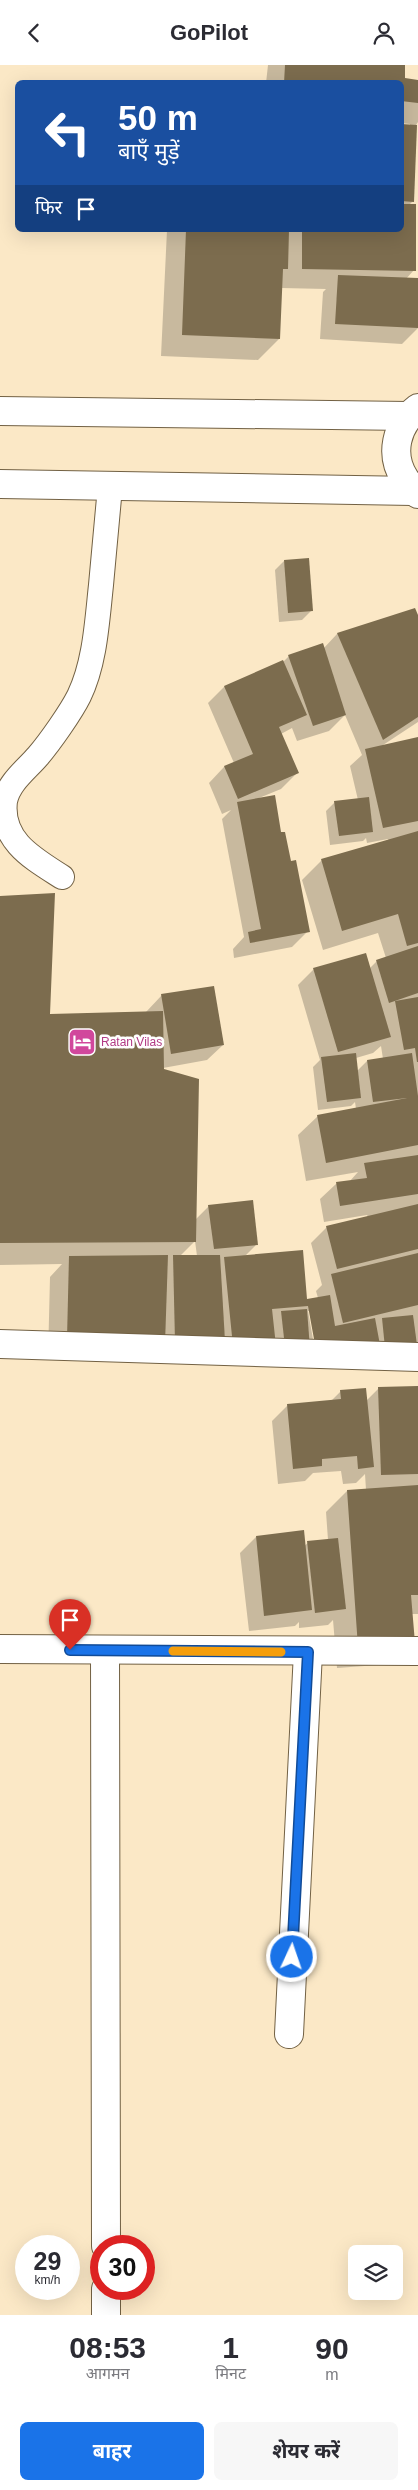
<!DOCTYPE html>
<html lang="hi">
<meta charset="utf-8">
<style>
:root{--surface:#fff;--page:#f7f7f7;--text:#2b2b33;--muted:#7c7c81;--accent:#1a73e8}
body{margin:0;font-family:Arial,"Noto Sans Devanagari",sans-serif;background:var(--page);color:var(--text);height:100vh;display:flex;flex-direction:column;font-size:19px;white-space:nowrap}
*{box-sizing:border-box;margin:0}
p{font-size:16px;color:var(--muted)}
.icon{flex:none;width:28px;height:28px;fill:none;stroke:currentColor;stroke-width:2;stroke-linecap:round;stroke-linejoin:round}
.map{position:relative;height:2250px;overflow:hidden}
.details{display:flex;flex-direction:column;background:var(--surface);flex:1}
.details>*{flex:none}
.guide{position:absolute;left:15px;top:15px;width:389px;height:152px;border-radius:8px;box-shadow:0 5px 20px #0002;background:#1a4fa0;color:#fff;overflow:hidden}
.fabs{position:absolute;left:348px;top:2180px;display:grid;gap:10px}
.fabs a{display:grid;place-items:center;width:55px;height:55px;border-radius:8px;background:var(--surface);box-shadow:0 5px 20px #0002;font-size:25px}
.speed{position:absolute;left:15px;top:2170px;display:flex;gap:10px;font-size:25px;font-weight:700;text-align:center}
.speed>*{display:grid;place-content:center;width:65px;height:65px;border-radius:50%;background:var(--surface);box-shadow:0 5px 20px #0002;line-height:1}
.speed small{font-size:12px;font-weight:400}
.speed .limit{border:8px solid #d22;background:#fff;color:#111}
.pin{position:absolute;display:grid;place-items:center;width:42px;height:42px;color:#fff;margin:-51px -21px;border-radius:50% 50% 50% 0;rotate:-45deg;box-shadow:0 0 5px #0007}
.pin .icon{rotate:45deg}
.me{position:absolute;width:55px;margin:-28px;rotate:3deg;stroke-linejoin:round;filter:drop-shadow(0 0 4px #0008)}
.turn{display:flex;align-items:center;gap:18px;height:105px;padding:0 20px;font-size:22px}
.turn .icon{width:65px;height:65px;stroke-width:2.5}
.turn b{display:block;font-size:35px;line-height:42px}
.then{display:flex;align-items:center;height:48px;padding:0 20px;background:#0003;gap:10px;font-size:19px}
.eta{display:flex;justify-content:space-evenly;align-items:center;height:85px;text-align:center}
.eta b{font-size:30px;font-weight:700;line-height:35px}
.action{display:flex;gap:10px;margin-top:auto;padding:10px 20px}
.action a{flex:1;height:58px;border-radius:8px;background:var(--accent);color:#fff;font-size:20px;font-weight:700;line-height:58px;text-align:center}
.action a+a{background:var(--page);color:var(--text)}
header{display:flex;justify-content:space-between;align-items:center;height:65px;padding:0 20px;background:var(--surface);font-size:22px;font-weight:700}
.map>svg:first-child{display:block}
.shadow{fill:#0003;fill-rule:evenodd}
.building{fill:#7c6c4e}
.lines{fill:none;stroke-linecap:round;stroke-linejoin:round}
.lane-casing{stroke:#726144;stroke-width:26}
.street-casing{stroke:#726144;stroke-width:30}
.secondary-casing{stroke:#726144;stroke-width:30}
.lane{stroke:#fff;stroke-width:24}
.street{stroke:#fff;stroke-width:28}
.secondary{stroke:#fff;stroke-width:28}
.route-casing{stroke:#114b97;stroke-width:12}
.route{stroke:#1a73e8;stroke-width:9}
.slow{stroke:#f59e0b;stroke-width:9}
.labels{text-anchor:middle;stroke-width:5;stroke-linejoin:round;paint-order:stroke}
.hotel-label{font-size:12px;fill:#b23c85;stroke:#fff;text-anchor:start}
</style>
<header><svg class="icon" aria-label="back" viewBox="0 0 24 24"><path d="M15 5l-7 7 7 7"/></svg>GoPilot<svg class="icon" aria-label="person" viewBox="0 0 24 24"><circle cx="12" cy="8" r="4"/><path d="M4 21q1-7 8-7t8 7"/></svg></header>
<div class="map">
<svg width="418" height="2250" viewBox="0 0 418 2250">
<rect width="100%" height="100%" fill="#fbe8c6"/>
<!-- shadow -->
<g class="shadow">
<path d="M268,0H404V14L418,16V57L416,60L413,136L409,140L414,205L406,214H418V263L402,279L320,274L323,227L326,224L281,223L279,274L258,295L161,291L167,165H401V60L410,61V59L401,58V18H266Z"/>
<path d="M284,496L311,546L302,555L279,557L275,505Z"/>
<path d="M414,545L418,553V657L380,682L418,673V1293L408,1294L407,1288L376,1292L375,1282L363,1295L301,1300L299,1292L276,1291L275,1281L259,1297H217L216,1283L208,1291H159V1282L144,1297L48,1293L50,1212L62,1199L0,1200V833L54,830L49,950L146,947L162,930L213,922L223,980L207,995L163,1003V1005L197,1015L195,1155L209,1141L252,1136L257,1179L245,1191L302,1186L306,1235L318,1233L316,1226L322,1220L311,1178L327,1162L368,1152L367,1150L324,1157L320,1134L336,1119L349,1117L358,1107L306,1116L298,1070L318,1051L356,1044L355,1037L351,1041L318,1045L313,1002L320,995L298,920L314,904L365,890L369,904L377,896L386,893L378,868L323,885L302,815L322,795L389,776L388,774L367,778L366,773L363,776L330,780L326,746L335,737L358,735L350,701L362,690L345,650L329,666L297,676L292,663L281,669L297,708L281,724L259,733L274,732L280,769L284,768L290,797L295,796L308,866L292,882L234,893L233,884L244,872L222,754L231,745L222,749L209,718L224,702L234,698L208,638L224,622L284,596L289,591L322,580L323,584L337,569ZM381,981L383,994L367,996L357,1006L356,993L373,988ZM195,1176L197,1191H180ZM308,1246H310L319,1291H316Z"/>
<path d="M418,1322V1549H411L392,1599L337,1603L333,1555L328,1560L299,1563V1557L295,1561L249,1566L240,1488L256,1472L304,1481L308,1478L328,1475L326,1447L347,1426L366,1425L365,1409L356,1418L343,1419L341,1406L313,1408L305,1416L278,1419L272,1356L288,1340L331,1336L341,1326L366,1336L379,1323Z"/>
</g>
<!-- building -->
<g class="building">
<path d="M285,0H405V13L418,15V38L401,36V18H284Z"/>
<path d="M401,59L417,60L414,137L401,136Z"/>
<path d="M401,139H416V206L302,204V165H401Z"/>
<path d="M186,165H289L288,204H283L280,274L182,270Z"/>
<path d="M338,210L418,213V263L335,259Z"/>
<path d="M309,493L313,546L288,548L284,495Z"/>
<path d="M415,543L418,550V652L383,675L337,568Z"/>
<path d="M323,578L346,650L313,661L288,590Z"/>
<path d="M283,595L307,650L279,662L299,708L238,734L224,701L253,689L224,621Z"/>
<path d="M418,672V756L383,763L365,684Z"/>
<path d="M275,730L281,767H285L291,796L296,795L310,867L250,878L248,867L261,864L237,737Z"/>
<path d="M369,732L373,767L339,771L334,736Z"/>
<path d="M418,766V878L407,881L398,849L342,866L321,794Z"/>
<path d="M55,828L50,949L163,946L164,1004L199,1014L196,1177L0,1178V831Z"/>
<path d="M418,881V928L389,938L376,895Z"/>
<path d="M366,888L391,972L338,987L313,903Z"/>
<path d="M214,921L224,980L171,989L161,929Z"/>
<path d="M418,932V997H417L415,983L404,985L395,936Z"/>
<path d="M356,988L361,1033L327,1037L321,992Z"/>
<path d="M412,988L418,1031V1080L326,1098L317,1050L407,1033L373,1037L367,995Z"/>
<path d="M418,1090V1129L340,1141L336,1117L367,1113L364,1098Z"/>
<path d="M253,1135L258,1180L214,1184L208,1140Z"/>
<path d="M418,1139V1184L337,1204L326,1161Z"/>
<path d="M303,1185L307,1234L330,1230L335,1261L375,1253L380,1280L316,1285L308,1241L272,1244L276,1281H233L224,1192Z"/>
<path d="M418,1188V1240L343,1258L331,1209Z"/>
<path d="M168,1190L165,1279L67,1274L69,1191Z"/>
<path d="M173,1190H220L225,1276H175Z"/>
<path d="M307,1244L310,1284L285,1282L281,1246Z"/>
<path d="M413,1250L417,1280L385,1283L382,1253Z"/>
<path d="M418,1321V1409L381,1410L378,1322Z"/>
<path d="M366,1323L374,1402L358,1404L357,1391L322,1394V1401L293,1404L287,1339L341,1334L340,1325Z"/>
<path d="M418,1420V1530H411L415,1578L358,1582L347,1425Z"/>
<path d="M304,1465L312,1545L264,1551L256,1471Z"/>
<path d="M338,1473L346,1544L315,1548L307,1476Z"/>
</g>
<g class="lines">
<!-- lane casing -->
<g class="lane-casing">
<path id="lane" d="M62,812C34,794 0,776 5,736C9,717 26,705 38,691C50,677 71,647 79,631C95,598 97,557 101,520C104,487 107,454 110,422"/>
</g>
<!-- street casing -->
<g class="street-casing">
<g id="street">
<path d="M0,1279L418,1292"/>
<path d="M0,1584L418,1586"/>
<path d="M105,1585L106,2181"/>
<path d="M289,1969L308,1587"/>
<path d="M106,2224V2250"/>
</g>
</g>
<!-- secondary casing -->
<g class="secondary-casing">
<g id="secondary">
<path d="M418,343C396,360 389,390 405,414C409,420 412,425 418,429"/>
<path d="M0,346L408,351"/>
<path d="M0,419L413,426"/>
</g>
</g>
<!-- lane -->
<use href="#lane" class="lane"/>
<!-- street -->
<use href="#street" class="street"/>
<!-- secondary -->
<use href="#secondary" class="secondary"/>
</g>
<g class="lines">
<!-- route casing -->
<g class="route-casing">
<path id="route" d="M70,1585L308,1587L292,1892"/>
</g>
<!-- route -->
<use href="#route" class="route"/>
<!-- slow -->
<path class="slow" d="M173,1586L281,1587"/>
</g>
<!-- icons -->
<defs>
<g id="hotel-square" transform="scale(1.4375)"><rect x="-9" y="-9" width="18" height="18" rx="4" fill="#d1479c" stroke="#fff"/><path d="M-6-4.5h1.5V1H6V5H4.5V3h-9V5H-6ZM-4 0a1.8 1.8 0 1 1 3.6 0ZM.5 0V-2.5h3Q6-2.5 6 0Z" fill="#fff"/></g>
</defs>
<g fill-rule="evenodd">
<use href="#hotel-square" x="82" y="977"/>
</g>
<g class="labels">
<!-- hotel labels -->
<g class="hotel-label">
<text x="101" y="981">Ratan Vilas</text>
</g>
</g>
</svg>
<div class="fabs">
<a><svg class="icon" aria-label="layers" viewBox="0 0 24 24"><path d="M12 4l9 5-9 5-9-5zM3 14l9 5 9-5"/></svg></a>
</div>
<div class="speed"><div>29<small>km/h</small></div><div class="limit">30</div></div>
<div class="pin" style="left:70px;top:1585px;background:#d93025"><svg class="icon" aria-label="arrive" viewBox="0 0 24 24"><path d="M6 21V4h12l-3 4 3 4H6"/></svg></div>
<svg class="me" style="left:292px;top:1892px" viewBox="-20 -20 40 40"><circle r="17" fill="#1a73e8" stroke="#fff" stroke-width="3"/><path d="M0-11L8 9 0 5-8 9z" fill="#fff"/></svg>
<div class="guide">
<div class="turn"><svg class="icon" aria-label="left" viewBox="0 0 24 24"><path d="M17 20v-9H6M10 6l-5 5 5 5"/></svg><div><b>50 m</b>बाएँ मुड़ें</div></div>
<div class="then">फिर<svg class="icon" aria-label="arrive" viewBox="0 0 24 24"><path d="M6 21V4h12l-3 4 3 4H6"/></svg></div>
</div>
</div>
<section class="details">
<div class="eta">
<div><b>08:53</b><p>आगमन</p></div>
<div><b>1</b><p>मिनट</p></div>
<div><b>90</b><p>m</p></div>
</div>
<div class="action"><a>बाहर</a><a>शेयर करें</a></div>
</section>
